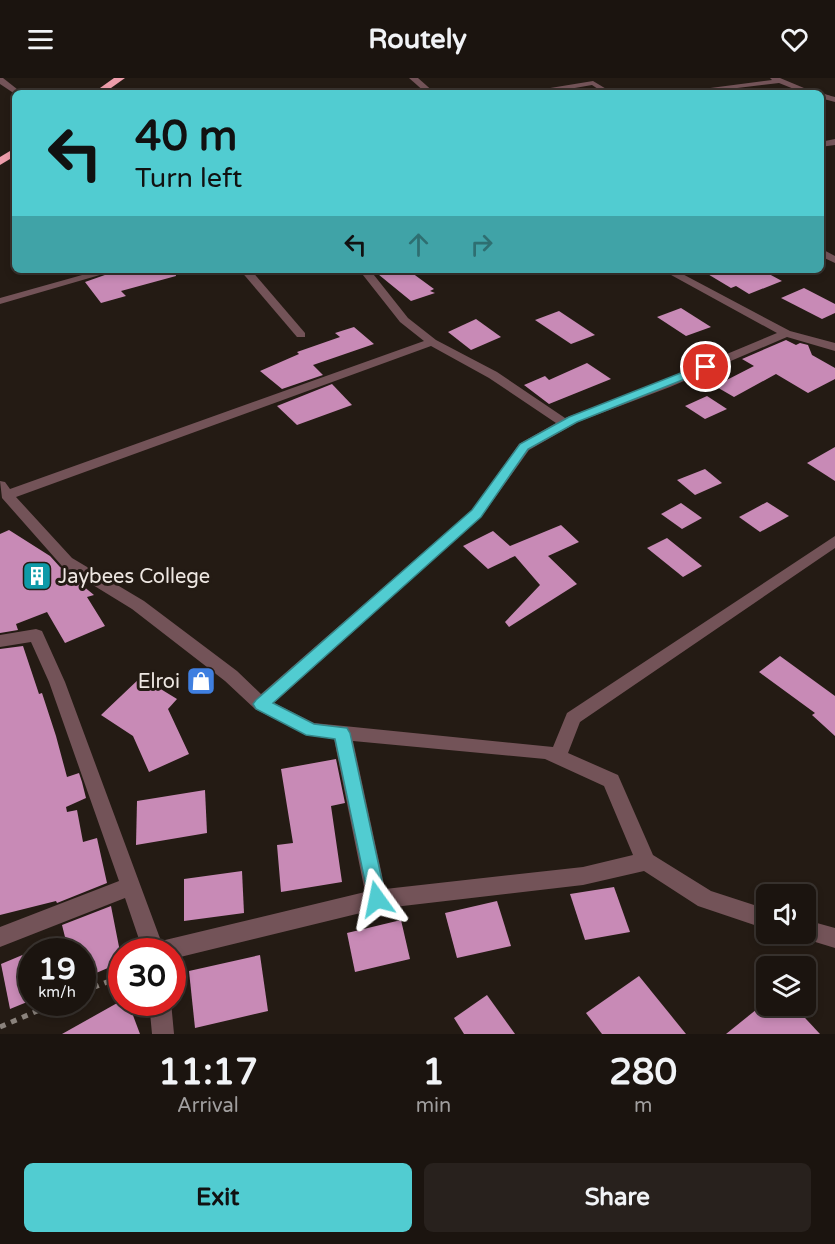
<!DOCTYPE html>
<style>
:root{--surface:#1b140f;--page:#28211d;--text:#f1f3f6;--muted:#a09e9e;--line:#39332f;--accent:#51ccd1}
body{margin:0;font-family:"Varela Round",sans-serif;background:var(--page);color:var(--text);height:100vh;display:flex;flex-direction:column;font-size:22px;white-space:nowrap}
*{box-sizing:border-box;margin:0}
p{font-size:20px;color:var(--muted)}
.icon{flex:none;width:33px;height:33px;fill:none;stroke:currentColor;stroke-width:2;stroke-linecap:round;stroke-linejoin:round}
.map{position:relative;height:956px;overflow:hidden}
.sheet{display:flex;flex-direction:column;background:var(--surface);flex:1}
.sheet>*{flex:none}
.hud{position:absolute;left:12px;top:12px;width:812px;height:183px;border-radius:9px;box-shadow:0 3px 9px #0003,0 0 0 2px var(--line);background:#51ccd1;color:#111;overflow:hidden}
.controls{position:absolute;left:756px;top:806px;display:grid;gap:12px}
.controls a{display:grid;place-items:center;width:60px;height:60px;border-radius:9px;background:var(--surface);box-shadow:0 3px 9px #0003,0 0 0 2px var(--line);font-size:30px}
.speed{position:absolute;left:18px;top:860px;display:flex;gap:12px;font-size:30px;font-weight:700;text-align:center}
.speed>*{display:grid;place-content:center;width:78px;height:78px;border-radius:50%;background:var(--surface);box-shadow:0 3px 9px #0003,0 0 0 2px var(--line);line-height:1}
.speed small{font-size:15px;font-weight:400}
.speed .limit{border:9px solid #d22;background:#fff;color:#111}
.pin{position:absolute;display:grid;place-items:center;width:51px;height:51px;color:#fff;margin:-26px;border:3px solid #fff;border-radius:50%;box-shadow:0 2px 6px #0007}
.me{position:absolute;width:66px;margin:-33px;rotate:348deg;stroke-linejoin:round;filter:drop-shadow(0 0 4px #0008)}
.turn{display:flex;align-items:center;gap:21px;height:126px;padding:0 24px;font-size:27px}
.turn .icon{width:78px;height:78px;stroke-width:2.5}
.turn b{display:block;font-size:42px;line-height:51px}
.lanes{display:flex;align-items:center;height:57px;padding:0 24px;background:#0003;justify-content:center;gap:30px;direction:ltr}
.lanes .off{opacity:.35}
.eta{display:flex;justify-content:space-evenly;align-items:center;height:102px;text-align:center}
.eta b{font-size:36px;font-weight:700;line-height:42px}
.action{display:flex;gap:12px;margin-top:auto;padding:12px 24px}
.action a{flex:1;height:69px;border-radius:9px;background:var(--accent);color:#111;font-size:24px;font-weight:700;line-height:69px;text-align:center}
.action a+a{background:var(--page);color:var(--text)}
header{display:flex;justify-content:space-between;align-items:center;height:78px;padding:0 24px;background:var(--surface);font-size:27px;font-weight:700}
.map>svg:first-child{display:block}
.building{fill:#c88ab6}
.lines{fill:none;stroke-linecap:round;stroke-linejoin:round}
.path{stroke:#8a827c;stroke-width:5;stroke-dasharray:6 6;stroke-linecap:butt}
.minor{fill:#735358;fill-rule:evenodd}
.highway{fill:#ed9dab;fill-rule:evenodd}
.route{fill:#51ccd1;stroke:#358588;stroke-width:1.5}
.labels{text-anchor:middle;stroke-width:6;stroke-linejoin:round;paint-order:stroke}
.poi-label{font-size:20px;fill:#eee7e2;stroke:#241b14;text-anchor:start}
</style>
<header><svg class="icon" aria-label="menu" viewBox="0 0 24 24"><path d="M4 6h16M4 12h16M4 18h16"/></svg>Routely<svg class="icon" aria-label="heart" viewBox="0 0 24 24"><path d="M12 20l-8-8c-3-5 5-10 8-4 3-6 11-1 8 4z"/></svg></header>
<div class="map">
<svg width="835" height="956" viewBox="0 0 835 956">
<rect width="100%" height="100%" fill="#241b14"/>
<!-- building -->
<g class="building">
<path d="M119,192H175L176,198L121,213L126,218L101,225L85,204Z"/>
<path d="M373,192H408L434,211L430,213L435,215L411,223Z"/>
<path d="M701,192H774L769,196L782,203L749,216L736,208L731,210Z"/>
<path d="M804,210L835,226V235L822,241L781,220Z"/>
<path d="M681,230L711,249L686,258L657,239Z"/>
<path d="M559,233L595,257L571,266L535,242Z"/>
<path d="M476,241L501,259L471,272L448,254Z"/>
<path d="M354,249L374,266L313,287L323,297L282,311L260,293L299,276L297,274L340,259L335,255Z"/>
<path d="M786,262L796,267L800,265L808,267L812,277L835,290V301L808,315L776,296L734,319L715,308L754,288L742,281Z"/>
<path d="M587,285L611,301L549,326L524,307L545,298L549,302Z"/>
<path d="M332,306L352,327L297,347L277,328Z"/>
<path d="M707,318L727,331L705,341L685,328Z"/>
<path d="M835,369V403L807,385Z"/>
<path d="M705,391L722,405L695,417L677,402Z"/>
<path d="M767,424L789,438L760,454L739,439Z"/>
<path d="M681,425L702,440L682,451L661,436Z"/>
<path d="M561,447L579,464L548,478L577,506L509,549L505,544L540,507L515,478L488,491L463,468L493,453L510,468Z"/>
<path d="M9,452L50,478L60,489L94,517L87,519L105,548L65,565L47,534L16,546L18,552L0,555V456Z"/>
<path d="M667,460L702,488L683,499L647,470Z"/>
<path d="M23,568L39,616L42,615L56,658L67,699L79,695L82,704L86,720L66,729L67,734L77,732L83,764L97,760L107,805L57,825L56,823L0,837V571Z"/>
<path d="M780,578L835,618V658L812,637L815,635L759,594Z"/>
<path d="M141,599L177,621L168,631L189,676L149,694L133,658L101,637Z"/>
<path d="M336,681L345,725L331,728L342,804L281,814L277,767L293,765L281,691Z"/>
<path d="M205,712L207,755L136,767L137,723Z"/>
<path d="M242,793L244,835L184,843V801Z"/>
<path d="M614,809L630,854L585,862L570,816Z"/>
<path d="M497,823L511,868L457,880L445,835Z"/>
<path d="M111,828L122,884L82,901V873H32L65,859L62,847Z"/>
<path d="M401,842L410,881L355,894L347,855Z"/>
<path d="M32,873V922L10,931L1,886Z"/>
<path d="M260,877L268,933L195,950L189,893Z"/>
<path d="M639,898L686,956H602L586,935Z"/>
<path d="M487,917L515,956H464L454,940Z"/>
<path d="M119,924H128L140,956H62Z"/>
<path d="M762,927H793L820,956H726Z"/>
</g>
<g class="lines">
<!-- path -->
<g class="path">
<path d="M82,914L122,898"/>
<path d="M0,949L58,924"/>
</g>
<!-- minor -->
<g class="minor">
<path d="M0,0H3L22,15L15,16L0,6Z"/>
<path d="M409,0H418L435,15H426Z"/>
<path d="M770,0H780L816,15H804L779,5L696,15H672L772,2Z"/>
<path d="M593,3L613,15H604L592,7L546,15H491L495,13L538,12Z"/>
<path d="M819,15C824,15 830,18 835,19V24L820,20Z"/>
<path d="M835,61V67L820,69V64Z"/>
<path d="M820,170L835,178V185L820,178Z"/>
<path d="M100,192H117L0,226V220Z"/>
<path d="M240,192H251L305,255V259H297Z"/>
<path d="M359,192H370L408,240L436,262L497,294L565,340L662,303L777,255L662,192H675L790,253L835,265V273L787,259L670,309L578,344L529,372L482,438L274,625L314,645L553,669L567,635L835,458V470L580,644L568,675L618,697L653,777L711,813L766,831V851L698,828L644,793L583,807L377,831L172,881V873H143L125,820L0,869V849L119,803L49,604L31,564L0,569V557L36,551L42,553L65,604L161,863L365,814L334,661L306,657L255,631L225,603L132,531L62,488L2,420L0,403L5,404L10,411L424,263L400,244ZM431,268L489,300L556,345L519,366L472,432L261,616L237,593L144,523L72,480L16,419ZM353,663L545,681L604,708L633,777L583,789L385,811Z"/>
<path d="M806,842L835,850V870L799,859L797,855H806Z"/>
<path d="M149,924H171L174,956H152Z"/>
</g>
<!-- highway -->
<g class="highway">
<path d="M114,0H125L104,15H93Z"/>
<path d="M15,70V78L0,87V79Z"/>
</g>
</g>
<!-- route -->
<path class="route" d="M706,285L710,286V291L577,344L528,371L481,439L273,625L314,646L347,650L350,655L386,821L383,827L377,830L370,827L335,661L306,657L256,631L253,626L256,622L472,432L520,366L569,339Z"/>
<!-- icons -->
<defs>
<g id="building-square" transform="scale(1.5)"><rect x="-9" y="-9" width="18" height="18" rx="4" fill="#0f9aa8" stroke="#241b14"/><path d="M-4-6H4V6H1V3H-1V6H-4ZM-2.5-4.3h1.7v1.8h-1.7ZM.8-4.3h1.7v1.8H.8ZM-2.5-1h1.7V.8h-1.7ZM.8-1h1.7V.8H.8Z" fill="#fff"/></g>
<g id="shop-square" transform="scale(1.5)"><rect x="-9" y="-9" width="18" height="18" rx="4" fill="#3f7fe0" stroke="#241b14"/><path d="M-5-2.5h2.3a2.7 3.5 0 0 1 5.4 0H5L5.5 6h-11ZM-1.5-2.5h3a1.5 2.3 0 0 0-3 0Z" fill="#fff"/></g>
</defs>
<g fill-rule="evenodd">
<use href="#building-square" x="37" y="498"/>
<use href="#shop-square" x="201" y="603"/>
</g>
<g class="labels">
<!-- poi labels -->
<g class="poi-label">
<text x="58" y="505">Jaybees College</text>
<text x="180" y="610" text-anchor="end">Elroi</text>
</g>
</g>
</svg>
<div class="controls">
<a><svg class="icon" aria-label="sound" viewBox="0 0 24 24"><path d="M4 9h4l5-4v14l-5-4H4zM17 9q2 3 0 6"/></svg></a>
<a><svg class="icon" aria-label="layers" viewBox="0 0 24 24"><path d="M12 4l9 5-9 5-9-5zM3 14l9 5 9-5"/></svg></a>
</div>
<div class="speed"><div>19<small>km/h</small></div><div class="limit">30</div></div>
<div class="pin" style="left:706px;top:289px;background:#d93025"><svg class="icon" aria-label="arrive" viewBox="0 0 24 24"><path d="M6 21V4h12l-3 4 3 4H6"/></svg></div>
<svg class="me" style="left:377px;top:821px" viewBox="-20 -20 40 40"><path d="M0-17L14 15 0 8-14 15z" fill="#51ccd1" stroke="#fff" stroke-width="4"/></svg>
<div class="hud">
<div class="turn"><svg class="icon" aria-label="left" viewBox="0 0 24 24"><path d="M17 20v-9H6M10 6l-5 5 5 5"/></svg><div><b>40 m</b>Turn left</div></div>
<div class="lanes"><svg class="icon" aria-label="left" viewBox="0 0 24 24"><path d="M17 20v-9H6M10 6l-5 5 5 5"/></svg><svg class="icon off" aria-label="ahead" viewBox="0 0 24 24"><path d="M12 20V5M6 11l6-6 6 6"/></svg><svg class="icon off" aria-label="right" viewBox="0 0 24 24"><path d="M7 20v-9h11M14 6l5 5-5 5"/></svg></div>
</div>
</div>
<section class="sheet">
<div class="eta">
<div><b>11:17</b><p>Arrival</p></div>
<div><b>1</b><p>min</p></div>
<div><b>280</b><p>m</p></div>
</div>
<div class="action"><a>Exit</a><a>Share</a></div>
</section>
